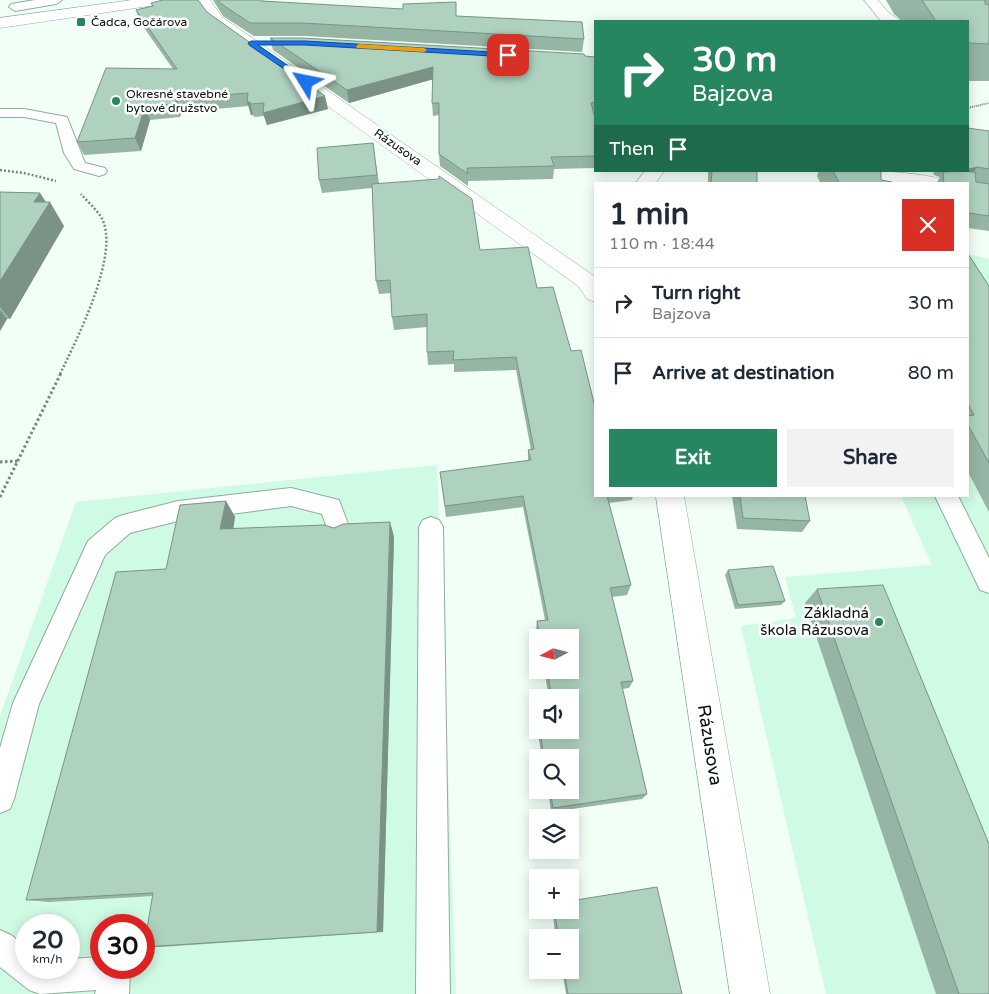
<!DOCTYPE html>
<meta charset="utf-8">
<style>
:root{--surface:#fff;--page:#f2f2f3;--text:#1f2937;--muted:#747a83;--line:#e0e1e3;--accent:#26865f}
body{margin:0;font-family:"Varela Round",sans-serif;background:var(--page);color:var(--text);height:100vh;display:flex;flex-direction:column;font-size:19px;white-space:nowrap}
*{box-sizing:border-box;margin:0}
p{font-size:16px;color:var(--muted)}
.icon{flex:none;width:28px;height:28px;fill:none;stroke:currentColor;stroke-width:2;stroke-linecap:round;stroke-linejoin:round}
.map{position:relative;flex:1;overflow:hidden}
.side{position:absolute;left:594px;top:182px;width:375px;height:315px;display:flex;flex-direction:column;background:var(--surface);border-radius:0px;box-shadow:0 2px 12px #0003}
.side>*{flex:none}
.top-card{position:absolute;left:594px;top:20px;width:375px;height:152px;border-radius:0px;box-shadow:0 2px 12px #0003;background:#26865f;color:#fff;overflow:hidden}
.needle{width:32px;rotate:263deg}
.controls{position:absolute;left:529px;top:629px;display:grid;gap:10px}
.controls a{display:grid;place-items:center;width:50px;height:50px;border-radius:0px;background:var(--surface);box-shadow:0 2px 12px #0003;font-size:25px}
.speed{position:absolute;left:15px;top:914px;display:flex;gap:10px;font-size:25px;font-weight:700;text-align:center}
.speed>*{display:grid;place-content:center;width:65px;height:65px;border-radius:50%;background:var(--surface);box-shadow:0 2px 12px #0003;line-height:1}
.speed small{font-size:12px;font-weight:400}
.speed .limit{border:8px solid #d22;background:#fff;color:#111}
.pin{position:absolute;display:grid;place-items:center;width:42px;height:42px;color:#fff;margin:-21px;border-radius:10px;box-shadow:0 2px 8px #0006}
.me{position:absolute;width:55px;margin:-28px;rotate:305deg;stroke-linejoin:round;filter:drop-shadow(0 0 4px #0008)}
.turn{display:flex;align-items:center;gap:18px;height:105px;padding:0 15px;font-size:22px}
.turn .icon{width:65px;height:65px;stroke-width:2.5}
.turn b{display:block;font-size:35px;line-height:42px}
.then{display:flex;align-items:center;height:48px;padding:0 15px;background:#0003;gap:10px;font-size:19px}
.round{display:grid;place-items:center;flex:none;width:52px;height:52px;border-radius:0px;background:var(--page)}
.summary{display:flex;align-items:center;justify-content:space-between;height:85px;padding:0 15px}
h1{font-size:30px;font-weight:800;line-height:38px}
.cta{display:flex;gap:10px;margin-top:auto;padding:10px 15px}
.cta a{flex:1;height:58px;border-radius:0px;background:var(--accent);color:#fff;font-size:20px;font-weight:800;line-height:58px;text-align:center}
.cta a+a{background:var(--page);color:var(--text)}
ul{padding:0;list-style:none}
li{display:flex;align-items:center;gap:15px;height:70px;padding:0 15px;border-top:1px solid var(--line)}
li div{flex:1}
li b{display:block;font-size:19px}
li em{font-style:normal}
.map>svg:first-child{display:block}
.built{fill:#cffae3;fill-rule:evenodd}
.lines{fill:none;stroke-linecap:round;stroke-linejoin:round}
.lane-casing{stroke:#8dae9c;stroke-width:2}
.street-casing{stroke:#8dae9c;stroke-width:1}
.path-far2{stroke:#7a8780;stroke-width:2;stroke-dasharray:1 1;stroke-linecap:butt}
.path-far1{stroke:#7a8780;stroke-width:2.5;stroke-dasharray:2 2;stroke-linecap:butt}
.path{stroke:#7a8780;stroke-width:3;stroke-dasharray:2.5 2.5;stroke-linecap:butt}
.lane{fill:#fff;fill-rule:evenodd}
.street{fill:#fff;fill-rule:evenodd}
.wall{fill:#96b5a4}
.shaded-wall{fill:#7a9386}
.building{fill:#afd2bf;stroke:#7a9386}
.route{fill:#1a73e8;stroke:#114b97}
.slow{fill:#f59e0b}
.poi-dot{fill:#26865f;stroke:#fff;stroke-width:2}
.labels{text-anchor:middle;stroke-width:5;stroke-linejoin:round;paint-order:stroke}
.far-poi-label{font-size:12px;fill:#06110b;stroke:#fff;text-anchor:start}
.far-street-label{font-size:12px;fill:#06110b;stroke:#fff}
.poi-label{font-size:15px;fill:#06110b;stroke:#fff;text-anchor:end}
.near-street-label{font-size:18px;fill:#06110b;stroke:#fff}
</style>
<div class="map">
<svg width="989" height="994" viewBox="0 0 989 994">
<rect width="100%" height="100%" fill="#f1fff7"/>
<!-- built -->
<g class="built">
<path d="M968,254L989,259V994H826L741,626L796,618L785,577L932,565L901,496H968Z"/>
<path d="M437,465L456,994H0V716L76,502ZM26,925H69V968H26ZM101,925H144V968H101Z"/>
</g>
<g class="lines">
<!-- lane casing -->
<g class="lane-casing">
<g id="lane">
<path d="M35,0H62L56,4L15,11L9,7L11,4Z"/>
<path d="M0,109H24L67,117L85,163L105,168L107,171L105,174L99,176L74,169L64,153L56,123L24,117H0Z"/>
<path d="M291,488L339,500L351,532L347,539L339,542L331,539L322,514L291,506L178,521L130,533L105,555L39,704L14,799L10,809L0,813V748L13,703L88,541L115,518L123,515L178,501Z"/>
<path d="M935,496H958L989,558V593L980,590Z"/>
<path d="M431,517L439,520L443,527L450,994H416L419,527L423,520Z"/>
<path d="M0,930L11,935L26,947V968H69V959L101,957V968H128L130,972L129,994H95L96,990L40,994L29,990L0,967Z"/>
</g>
</g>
<!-- street casing -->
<g class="street-casing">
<g id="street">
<path d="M132,0H170L168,3L163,4L0,28V18Z"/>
<path d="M195,0H210L222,17L594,276L595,302L587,299L578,286L212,23Z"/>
<path d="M864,0H878L888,12L901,21H881Z"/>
<path d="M645,171H664L655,184H635Z"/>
<path d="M853,171C884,171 915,172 946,180L949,184H903L862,177L855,175Z"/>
<path d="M656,496H684L770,994H730Z"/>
</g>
</g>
<!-- path-far2 -->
<path class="path-far2" d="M968,108L989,103"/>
<!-- path-far1 -->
<g class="path-far1">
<path d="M0,170L24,173L56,181"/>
<path d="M60,374C76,341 122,251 101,217C96,209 87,201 81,194"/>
</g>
<!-- path -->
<g class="path">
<path d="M0,462L19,461"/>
<path d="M0,497L61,373"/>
</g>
<!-- lane -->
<use href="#lane" class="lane"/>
<!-- street -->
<use href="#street" class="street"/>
</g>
<!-- wall -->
<g class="wall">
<path d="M213,0H262V1L457,16L584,39L582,52L305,36H254L223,16Z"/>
<path d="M886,0H989V81H968V21H899L900,19L894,14Z"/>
<path d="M151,3L207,12L328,109L267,125L264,116L254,117L253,115H251L249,106L181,112L180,117L150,120L141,151L84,155L77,142L173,69L140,22L136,10L152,6Z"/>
<path d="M270,38L595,57V115H594L595,118V168L554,169L553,179L468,181V186L440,166L439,154V115L433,116L432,103L433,79L349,103L273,50Z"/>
<path d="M989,131V184L976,182L989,184V231L968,228V184H936L940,177L934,175L933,171H968Z"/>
<path d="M373,143L379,183L537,288L595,496H633L632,500L609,503L631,585L627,595L612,597L633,681L629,688L622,689L647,794L642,799L551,812L548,790H570V758H542L537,728L538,724V730H570V698H549L544,670H570V638H538L536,630L537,621L545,620L523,507L446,517L440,472L528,461V450H531L516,370L454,372V364L428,365L427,352V327L394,330L392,317L391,293L379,294L376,281L372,188L322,193L319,180Z"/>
<rect x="708" y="171" width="49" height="13"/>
<path d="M819,171H881V180L892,184H821L817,176Z"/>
<path d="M0,192L40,193L45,202L64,226L10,319H7L0,331Z"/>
<path d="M968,254L989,286V512L968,472Z"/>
<path d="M732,496H805L810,521L802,532L737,529Z"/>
<path d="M226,501L235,517L233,529L334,528L390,522L394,537L383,932L161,947H144L153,896L49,902L26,900L166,569Z"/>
<path d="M728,570L785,601L781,605L735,609L725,575Z"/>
<path d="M817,589L989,994H936L805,603Z"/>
<path d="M552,910H570L681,994H566L562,970H570V938H556Z"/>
</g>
<!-- shaded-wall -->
<g class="shaded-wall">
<path d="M433,67L434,79L349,103L347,90Z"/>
<path d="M325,96L328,109L267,125L263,113Z"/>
<path d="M176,99L181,112L180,117L175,104Z"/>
<path d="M247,102H250L253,115H251Z"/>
<path d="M145,107L150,120L141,151L135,138Z"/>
<path d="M977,167L968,180L969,169Z"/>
<path d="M40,193L48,205L50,202L64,226L10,319L0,307V281L34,202Z"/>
<path d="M0,310L7,319L0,331Z"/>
<path d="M226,501L235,517L231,545L220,529Z"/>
<path d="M390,522L394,537L383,932H377Z"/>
</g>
<!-- building -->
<g class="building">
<path d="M163,0H198L207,12L325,96L263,113L264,103L250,104V102H247L248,93L176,99L175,104L145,107L135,138L77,142L106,68L177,69L136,10L153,6L151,3Z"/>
<path d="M218,0H262V1L403,9V4L456,2V16L582,22L584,39L302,23H250L220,3Z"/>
<path d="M922,0H985V4L989,5V44L968,43V21H936Z"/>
<path d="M270,38H302L584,54L585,56L595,57V102L591,103L595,118V156L551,157L554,166L467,168L468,174L439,154V103H432L433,67L347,90Z"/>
<path d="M968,128L989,131V169L977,167L969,169V172H975L976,182L989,184V216L968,213V184H944L943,172L968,171Z"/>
<path d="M373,143L377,175L319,180L317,148Z"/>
<path d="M712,171H757V184H711Z"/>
<path d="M833,171H881V180L892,182V184H840Z"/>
<path d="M439,176L472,199L480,250L528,247L537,288L553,287L571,351L581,350L595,407V496H607L631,585L610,588L633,681L621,682L647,794L553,808L550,790H570V758H544L540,730H570V698H552L547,670H570V638H540L537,621L548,620L523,496L445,506L440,472L531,460L528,450L534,449L516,357L453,360L454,351L427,352V314L392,317L390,280L376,281L372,184L439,179Z"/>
<path d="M0,192L40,193L34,202H50L0,281Z"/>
<path d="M968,254L989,286V463L968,425V416L974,415L968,404Z"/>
<path d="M740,496H805L810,521L743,518Z"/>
<path d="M226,501L220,529L324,525L334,528L343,524L390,522L377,932L144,947L153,893L26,900L116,572L166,569L180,505Z"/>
<path d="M773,566L785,601L738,605L728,570Z"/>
<path d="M883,585L989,844V994H959L817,589Z"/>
<path d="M657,887L682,994H568L564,970H570V938H559L554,910H570V901Z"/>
</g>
<!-- route -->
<path class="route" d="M251,41H305L508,53L511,55L508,57L305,45H258L309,80V83L306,84L249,45L248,43Z"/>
<!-- slow -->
<path class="slow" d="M359,44L424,48L427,50L424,52L357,48L356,46Z"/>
<!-- markers -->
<g class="poi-dot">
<rect x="76" y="17" width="10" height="10" rx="2.5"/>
<circle cx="116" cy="101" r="5"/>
<circle cx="879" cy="622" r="5"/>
</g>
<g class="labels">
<!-- far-poi labels -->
<g class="far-poi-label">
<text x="91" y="26">Čadca, Gočárova</text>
<text x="126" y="98">Okresné stavebné<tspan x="126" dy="14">bytové družstvo</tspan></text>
</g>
<!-- far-street labels -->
<g class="far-street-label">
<text transform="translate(398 147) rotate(35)" y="4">Rázusova</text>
</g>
<!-- poi labels -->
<g class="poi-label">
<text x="869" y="618">Základná<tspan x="869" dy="17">škola Rázusova</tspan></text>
</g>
<!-- near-street labels -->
<g class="near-street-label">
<text transform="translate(710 745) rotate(81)" y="6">Rázusova</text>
</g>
</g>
</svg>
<div class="controls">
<a><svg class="needle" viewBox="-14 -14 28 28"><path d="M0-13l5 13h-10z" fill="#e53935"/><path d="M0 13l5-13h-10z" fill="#747a83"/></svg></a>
<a><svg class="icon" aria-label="sound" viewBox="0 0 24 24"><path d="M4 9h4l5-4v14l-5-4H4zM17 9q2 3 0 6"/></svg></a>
<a><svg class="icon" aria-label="search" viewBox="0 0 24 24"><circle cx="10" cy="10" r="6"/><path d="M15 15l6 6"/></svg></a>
<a><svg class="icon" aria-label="layers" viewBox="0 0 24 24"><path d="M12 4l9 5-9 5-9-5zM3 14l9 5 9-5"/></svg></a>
<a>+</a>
<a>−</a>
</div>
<div class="speed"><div>20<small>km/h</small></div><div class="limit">30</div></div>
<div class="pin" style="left:508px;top:55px;background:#d93025"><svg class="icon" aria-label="arrive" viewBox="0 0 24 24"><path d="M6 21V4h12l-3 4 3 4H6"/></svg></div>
<svg class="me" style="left:306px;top:82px" viewBox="-20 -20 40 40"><path d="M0-17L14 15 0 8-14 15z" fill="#1a73e8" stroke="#fff" stroke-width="4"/></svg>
<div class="top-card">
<div class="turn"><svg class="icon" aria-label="right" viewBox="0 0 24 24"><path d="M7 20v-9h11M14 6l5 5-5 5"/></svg><div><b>30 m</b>Bajzova</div></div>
<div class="then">Then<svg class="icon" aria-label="arrive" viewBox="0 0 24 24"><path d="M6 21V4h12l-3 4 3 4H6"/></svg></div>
</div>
<section class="side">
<div class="summary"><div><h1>1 min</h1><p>110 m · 18:44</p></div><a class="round" style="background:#d93025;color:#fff"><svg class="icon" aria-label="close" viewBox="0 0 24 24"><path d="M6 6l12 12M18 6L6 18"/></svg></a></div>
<ul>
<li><svg class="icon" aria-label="right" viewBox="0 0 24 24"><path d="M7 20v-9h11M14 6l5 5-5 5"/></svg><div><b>Turn right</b><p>Bajzova</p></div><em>30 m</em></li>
<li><svg class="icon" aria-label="arrive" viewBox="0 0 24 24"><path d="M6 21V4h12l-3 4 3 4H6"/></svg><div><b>Arrive at destination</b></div><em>80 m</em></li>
</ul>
<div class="cta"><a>Exit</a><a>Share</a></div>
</section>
</div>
